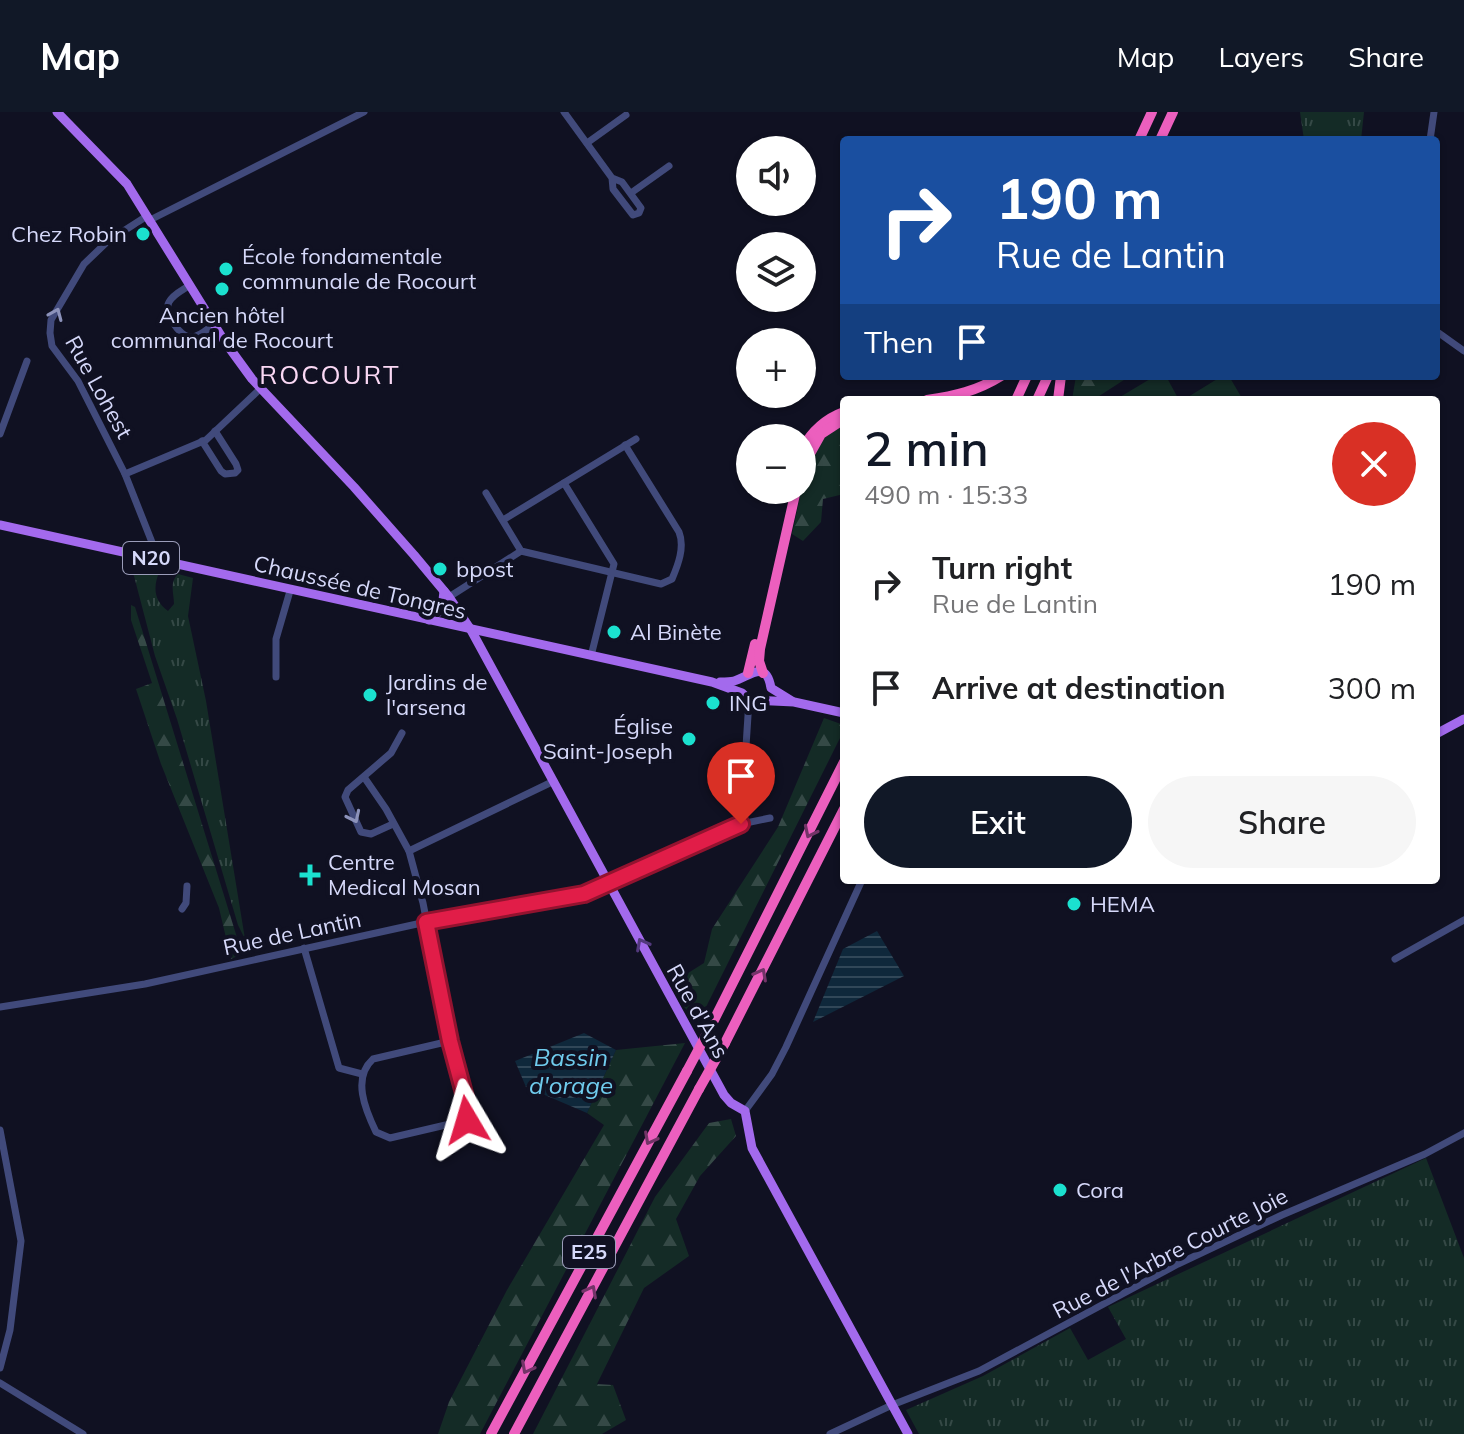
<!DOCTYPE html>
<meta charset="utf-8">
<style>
:root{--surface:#fff;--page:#f6f6f6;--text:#202124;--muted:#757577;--accent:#111827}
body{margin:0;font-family:Mulish,sans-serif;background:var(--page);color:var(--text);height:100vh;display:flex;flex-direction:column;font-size:30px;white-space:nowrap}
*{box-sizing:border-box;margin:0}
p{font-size:26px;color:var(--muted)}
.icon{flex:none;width:44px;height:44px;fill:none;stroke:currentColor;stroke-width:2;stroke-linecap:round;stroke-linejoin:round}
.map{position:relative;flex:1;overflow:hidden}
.sheet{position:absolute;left:840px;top:284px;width:600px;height:488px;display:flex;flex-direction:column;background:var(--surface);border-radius:8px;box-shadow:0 2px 6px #0004}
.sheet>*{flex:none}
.hud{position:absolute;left:840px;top:24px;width:600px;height:244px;border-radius:8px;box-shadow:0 2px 6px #0004;background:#1a4fa0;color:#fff;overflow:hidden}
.buttons{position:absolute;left:736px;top:24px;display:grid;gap:16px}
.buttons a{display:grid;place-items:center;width:80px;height:80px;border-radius:50%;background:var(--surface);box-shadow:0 2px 6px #0004;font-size:40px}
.pin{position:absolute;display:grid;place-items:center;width:68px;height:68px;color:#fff;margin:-82px -34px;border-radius:50% 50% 50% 0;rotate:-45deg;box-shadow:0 0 8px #0007}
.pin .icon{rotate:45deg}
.me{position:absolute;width:88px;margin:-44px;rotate:353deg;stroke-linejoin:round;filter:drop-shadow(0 0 6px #0008)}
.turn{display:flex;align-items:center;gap:28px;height:168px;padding:0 24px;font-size:36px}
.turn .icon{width:104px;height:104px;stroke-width:2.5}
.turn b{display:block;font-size:56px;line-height:68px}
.then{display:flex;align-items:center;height:76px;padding:0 24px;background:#0003;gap:16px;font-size:30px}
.round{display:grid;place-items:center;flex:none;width:84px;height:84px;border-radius:42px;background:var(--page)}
.head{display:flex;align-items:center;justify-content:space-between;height:136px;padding:0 24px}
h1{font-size:48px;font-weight:600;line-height:60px;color:var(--accent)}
.cta{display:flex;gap:16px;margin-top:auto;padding:16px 24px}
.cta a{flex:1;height:92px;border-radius:48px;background:var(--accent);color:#fff;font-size:32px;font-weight:600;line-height:92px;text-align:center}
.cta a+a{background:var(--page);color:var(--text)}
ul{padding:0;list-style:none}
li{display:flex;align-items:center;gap:24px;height:104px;padding:0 24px}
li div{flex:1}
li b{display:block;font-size:30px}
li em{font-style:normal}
header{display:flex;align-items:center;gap:48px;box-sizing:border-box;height:112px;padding:0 40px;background:var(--accent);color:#fff}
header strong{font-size:38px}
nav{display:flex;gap:44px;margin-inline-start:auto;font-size:28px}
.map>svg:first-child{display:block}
.grass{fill:url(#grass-tufts)}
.forest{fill:url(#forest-firs)}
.pitch{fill:#142b26}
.water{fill:url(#water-rules)}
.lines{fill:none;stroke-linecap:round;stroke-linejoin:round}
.minor{stroke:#414a7b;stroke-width:7}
.major{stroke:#a36aed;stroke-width:9}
.highway{stroke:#ec5fbe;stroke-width:10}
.highway-bridge{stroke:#ec5fbe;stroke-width:10}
.oneway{stroke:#8c92ba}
.oneway2{stroke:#733468}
.oneway3{stroke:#52397d}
.route-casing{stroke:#92132f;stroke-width:20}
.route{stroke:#e11d48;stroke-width:14}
.poi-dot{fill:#1be1cf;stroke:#101122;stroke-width:3}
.labels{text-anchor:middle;stroke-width:8;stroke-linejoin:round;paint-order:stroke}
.shield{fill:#101122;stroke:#9b9db9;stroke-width:2}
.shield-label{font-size:20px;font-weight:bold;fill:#d6d9fa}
.poi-label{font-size:22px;fill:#d6d9fa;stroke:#101122;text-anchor:start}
.street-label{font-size:22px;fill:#d6d9fa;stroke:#101122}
.water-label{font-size:24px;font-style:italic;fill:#70ccee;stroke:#101122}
.quarter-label{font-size:26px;letter-spacing:2px;fill:#fad8f4;stroke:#101122}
</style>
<header>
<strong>Map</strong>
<nav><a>Map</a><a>Layers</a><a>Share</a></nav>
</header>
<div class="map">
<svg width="1464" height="1322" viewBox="0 0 1464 1322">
<defs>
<pattern id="grass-tufts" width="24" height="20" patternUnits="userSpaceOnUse" patternTransform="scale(2)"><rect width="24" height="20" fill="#142b26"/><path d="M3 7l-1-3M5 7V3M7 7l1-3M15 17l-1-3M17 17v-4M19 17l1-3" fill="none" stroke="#354946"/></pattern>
<pattern id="forest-firs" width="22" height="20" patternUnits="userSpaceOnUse" patternTransform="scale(2)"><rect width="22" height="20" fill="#142b26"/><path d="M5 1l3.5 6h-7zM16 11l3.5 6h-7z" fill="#354946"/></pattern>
<pattern id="water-rules" width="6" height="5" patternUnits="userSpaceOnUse" patternTransform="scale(2)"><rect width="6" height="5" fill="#0f283b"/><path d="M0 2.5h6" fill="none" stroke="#314758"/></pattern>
</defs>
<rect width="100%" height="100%" fill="#101122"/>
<!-- grass -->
<g class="grass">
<path d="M1300,0H1364L1361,28H1304Z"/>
<path d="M127,450L160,458C153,474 153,488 168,499L174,492C174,481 169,471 178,462L193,466L188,504L206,589L245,827L238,813L177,607L155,544L134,464Z"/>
<path d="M1426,1046L1464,1146V1322H919L906,1298L983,1264L1070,1216L1088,1248L1126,1227L1108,1195Z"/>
</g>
<!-- forest -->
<g class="forest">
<path d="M1076,264H1130L1093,288H1072Z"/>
<path d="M844,312V382L823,387L821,410L803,429L792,422L806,357L823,327Z"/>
<path d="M131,493L135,495L239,832L242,836V842L231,847L219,796L161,652L136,577L152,571L131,508Z"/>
<path d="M824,606L841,612L844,618L698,911L679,889L685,863L704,851L712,817L778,715Z"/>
<path d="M685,931L480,1322H438L449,1290L507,1178L604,1013L587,1001L616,938Z"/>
<path d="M731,1007L736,1024L700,1064L676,1107L689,1144L644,1176L597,1272L613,1273L626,1308L602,1322H533L655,1085L709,1011Z"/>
</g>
<!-- pitch -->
<g class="pitch">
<path d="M1155,264H1166L1179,288H1115Z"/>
<path d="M1222,264H1229L1243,288H1183Z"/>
</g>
<!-- water -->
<g class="water">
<path d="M877,819L904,864L813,910L843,837Z"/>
<path d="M584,921L616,938L587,1001L526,975L515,949Z"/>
</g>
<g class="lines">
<!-- minor -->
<g class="minor">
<path d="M564,0L612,66L622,70L641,96L639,101L633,103L613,77L612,66"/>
<path d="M1430,28L1434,0"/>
<path d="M587,31L626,3"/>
<path d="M631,81L669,54"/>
<path d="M147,104L108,129L84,152L51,208L50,221L52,234L78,269L125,362L159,448"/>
<path d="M150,108L364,0"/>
<path d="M190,173C183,178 173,182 169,190C163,200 179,225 191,225C200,225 207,217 214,212"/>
<path d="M1436,219L1464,239"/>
<path d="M0,322L27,249"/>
<path d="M202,329L221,359L225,362L235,361L238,358L236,352L215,319"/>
<path d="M125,362L206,328L261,276"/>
<path d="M564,371L614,452L591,544"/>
<path d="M486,381L521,439L661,472L672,467C678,453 685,435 679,420L625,333"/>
<path d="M503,408L636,327"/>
<path d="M449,485L521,439"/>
<path d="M276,565V527L290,479"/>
<path d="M364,665L386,697L409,739L423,791L450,929L469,1000L467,1008L390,1026L376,1020C365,997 352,966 373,947L450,929"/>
<path d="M393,712L371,722L361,720L345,685L348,678L391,641L402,621"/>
<path d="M741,712L749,588"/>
<path d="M409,739L554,669"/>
<path d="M182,797L186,791L187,774"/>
<path d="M304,836L339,956L362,962"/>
<path d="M1395,847L1464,808"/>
<path d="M0,895L145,872L426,810L584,782L741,712L770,706"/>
<path d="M745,999L772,962L786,935L862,768"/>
<path d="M0,1018L21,1129L10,1218L0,1256"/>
<path d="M0,1271L83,1322"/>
<path d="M830,1322L892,1293L979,1259L1178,1152L1282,1103L1425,1042L1464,1021"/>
</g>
<!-- major -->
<g class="major">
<path d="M57,0L127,72L225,230L252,267L354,375L414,443L449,485L471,518L724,983L731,991L745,999L752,1036L908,1322"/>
<path d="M0,413L712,570L742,581L749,588L794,590L844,601"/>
<path d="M429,508L442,497L444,479"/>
<path d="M720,570C722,570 731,570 734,569C749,565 766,546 771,576L792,589"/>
<path d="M1436,622L1464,607"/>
</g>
<!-- highway -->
<g class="highway">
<path d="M1139,28L1152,0"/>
<path d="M1160,28L1173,0"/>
<path d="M927,288C955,284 977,279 1001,264"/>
<path d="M1016,288L1027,264"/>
<path d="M1037,288L1048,264"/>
<path d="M1058,288L1061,264"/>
<path d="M802,337C812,319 825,307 844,300"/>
<path d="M802,356L821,322L844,307"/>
<path d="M748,561L755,532"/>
<path d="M763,561L759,549L760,537L796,378"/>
<path d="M711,914L844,650"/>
<path d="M725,931L844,697"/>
<path d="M491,1322L687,959"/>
<path d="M514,1322L699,977"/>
</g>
<!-- highway-bridge -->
<g class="highway-bridge">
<path d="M687,959L711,914"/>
<path d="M699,977L725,931"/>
</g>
</g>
<!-- one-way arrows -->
<defs><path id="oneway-chevron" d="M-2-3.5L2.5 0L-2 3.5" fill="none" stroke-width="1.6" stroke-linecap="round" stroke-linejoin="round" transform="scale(2)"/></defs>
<g class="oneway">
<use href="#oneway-chevron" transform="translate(56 202) rotate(-67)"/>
<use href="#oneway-chevron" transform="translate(354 705) rotate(64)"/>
</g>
<g class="oneway2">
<use href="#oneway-chevron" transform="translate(810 720) rotate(116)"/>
<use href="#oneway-chevron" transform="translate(761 862) rotate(-62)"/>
<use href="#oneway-chevron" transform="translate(650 1027) rotate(118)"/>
<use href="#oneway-chevron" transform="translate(591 1179) rotate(-62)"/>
<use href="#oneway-chevron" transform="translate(527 1256) rotate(118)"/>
</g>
<use class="oneway3" href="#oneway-chevron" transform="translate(642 832) rotate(-118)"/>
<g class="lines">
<!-- route casing -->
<g class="route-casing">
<path id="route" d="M467,1008L469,1000L450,929L426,810L584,782L741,712"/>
</g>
<!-- route -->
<use href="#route" class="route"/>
</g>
<!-- markers -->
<g class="poi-dot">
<circle cx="143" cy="122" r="8"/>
<circle cx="226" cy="157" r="8"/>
<circle cx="222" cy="177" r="8"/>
<circle cx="440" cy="457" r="8"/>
<circle cx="614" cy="520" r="8"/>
<circle cx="370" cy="583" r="8"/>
<circle cx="713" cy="591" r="8"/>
<circle cx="689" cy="627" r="8"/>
<path d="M306 751h8v8h8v8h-8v8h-8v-8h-8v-8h8z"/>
<circle cx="1074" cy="792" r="8"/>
<circle cx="1060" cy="1078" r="8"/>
</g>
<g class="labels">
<!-- shield labels -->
<g class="shield">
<rect x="123" y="430" width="56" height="32" rx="6"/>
<rect x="563" y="1124" width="52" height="32" rx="6"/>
</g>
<g class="shield-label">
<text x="151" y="453">N20</text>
<text x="589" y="1147">E25</text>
</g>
<!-- poi labels -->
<g class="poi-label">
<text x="127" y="130" text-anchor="end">Chez Robin</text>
<text x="242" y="152">École fondamentale<tspan x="242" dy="25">communale de Rocourt</tspan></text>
<text x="222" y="211" text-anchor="middle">Ancien hôtel<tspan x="222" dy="25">communal de Rocourt</tspan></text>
<text x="456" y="465">bpost</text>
<text x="630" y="528">Al Binète</text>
<text x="386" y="578">Jardins de<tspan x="386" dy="25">l'arsena</tspan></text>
<text x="729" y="599">ING</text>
<text x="673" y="622" text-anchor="end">Église<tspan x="673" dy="25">Saint-Joseph</tspan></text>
<text x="328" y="758">Centre<tspan x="328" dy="25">Medical Mosan</tspan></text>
<text x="1090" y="800">HEMA</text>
<text x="1076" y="1086">Cora</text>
</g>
<!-- street labels -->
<g class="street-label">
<text transform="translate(99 275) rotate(61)" y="8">Rue Lohest</text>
<text transform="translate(360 475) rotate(13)" y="8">Chaussée de Tongres</text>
<text transform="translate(292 821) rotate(-12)" y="8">Rue de Lantin</text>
<text transform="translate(698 899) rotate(61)" y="8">Rue d'Ans</text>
<text transform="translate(1170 1141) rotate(-27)" y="8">Rue de l'Arbre Courte Joie</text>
</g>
<!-- water labels -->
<g class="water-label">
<text x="571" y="954">Bassin<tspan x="571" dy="28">d'orage</tspan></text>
</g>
<!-- quarter labels -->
<g class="quarter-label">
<text x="330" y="272">ROCOURT</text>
</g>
</g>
</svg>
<div class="buttons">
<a><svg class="icon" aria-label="sound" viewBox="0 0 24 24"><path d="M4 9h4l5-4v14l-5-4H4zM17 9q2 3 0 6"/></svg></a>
<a><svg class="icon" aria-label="layers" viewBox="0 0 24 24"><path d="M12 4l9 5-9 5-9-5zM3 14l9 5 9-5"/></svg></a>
<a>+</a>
<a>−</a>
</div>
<div class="pin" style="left:741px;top:712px;background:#d93025"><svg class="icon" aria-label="arrive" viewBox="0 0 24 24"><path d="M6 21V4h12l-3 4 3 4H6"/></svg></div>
<svg class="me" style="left:467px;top:1008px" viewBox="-20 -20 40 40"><path d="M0-17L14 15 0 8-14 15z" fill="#e11d48" stroke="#fff" stroke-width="4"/></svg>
<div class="hud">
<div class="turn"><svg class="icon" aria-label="right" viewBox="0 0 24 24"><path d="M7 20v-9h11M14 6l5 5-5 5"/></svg><div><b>190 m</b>Rue de Lantin</div></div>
<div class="then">Then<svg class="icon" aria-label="arrive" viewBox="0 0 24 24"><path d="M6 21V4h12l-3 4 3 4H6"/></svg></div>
</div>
<section class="sheet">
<div class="head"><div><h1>2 min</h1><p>490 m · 15:33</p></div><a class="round" style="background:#d93025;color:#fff"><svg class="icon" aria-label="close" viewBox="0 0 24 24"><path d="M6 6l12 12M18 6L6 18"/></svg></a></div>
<ul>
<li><svg class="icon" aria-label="right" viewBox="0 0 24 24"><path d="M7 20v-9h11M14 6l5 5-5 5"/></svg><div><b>Turn right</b><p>Rue de Lantin</p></div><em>190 m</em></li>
<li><svg class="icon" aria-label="arrive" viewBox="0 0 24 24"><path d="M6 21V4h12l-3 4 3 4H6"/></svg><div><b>Arrive at destination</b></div><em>300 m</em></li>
</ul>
<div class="cta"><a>Exit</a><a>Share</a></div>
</section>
</div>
